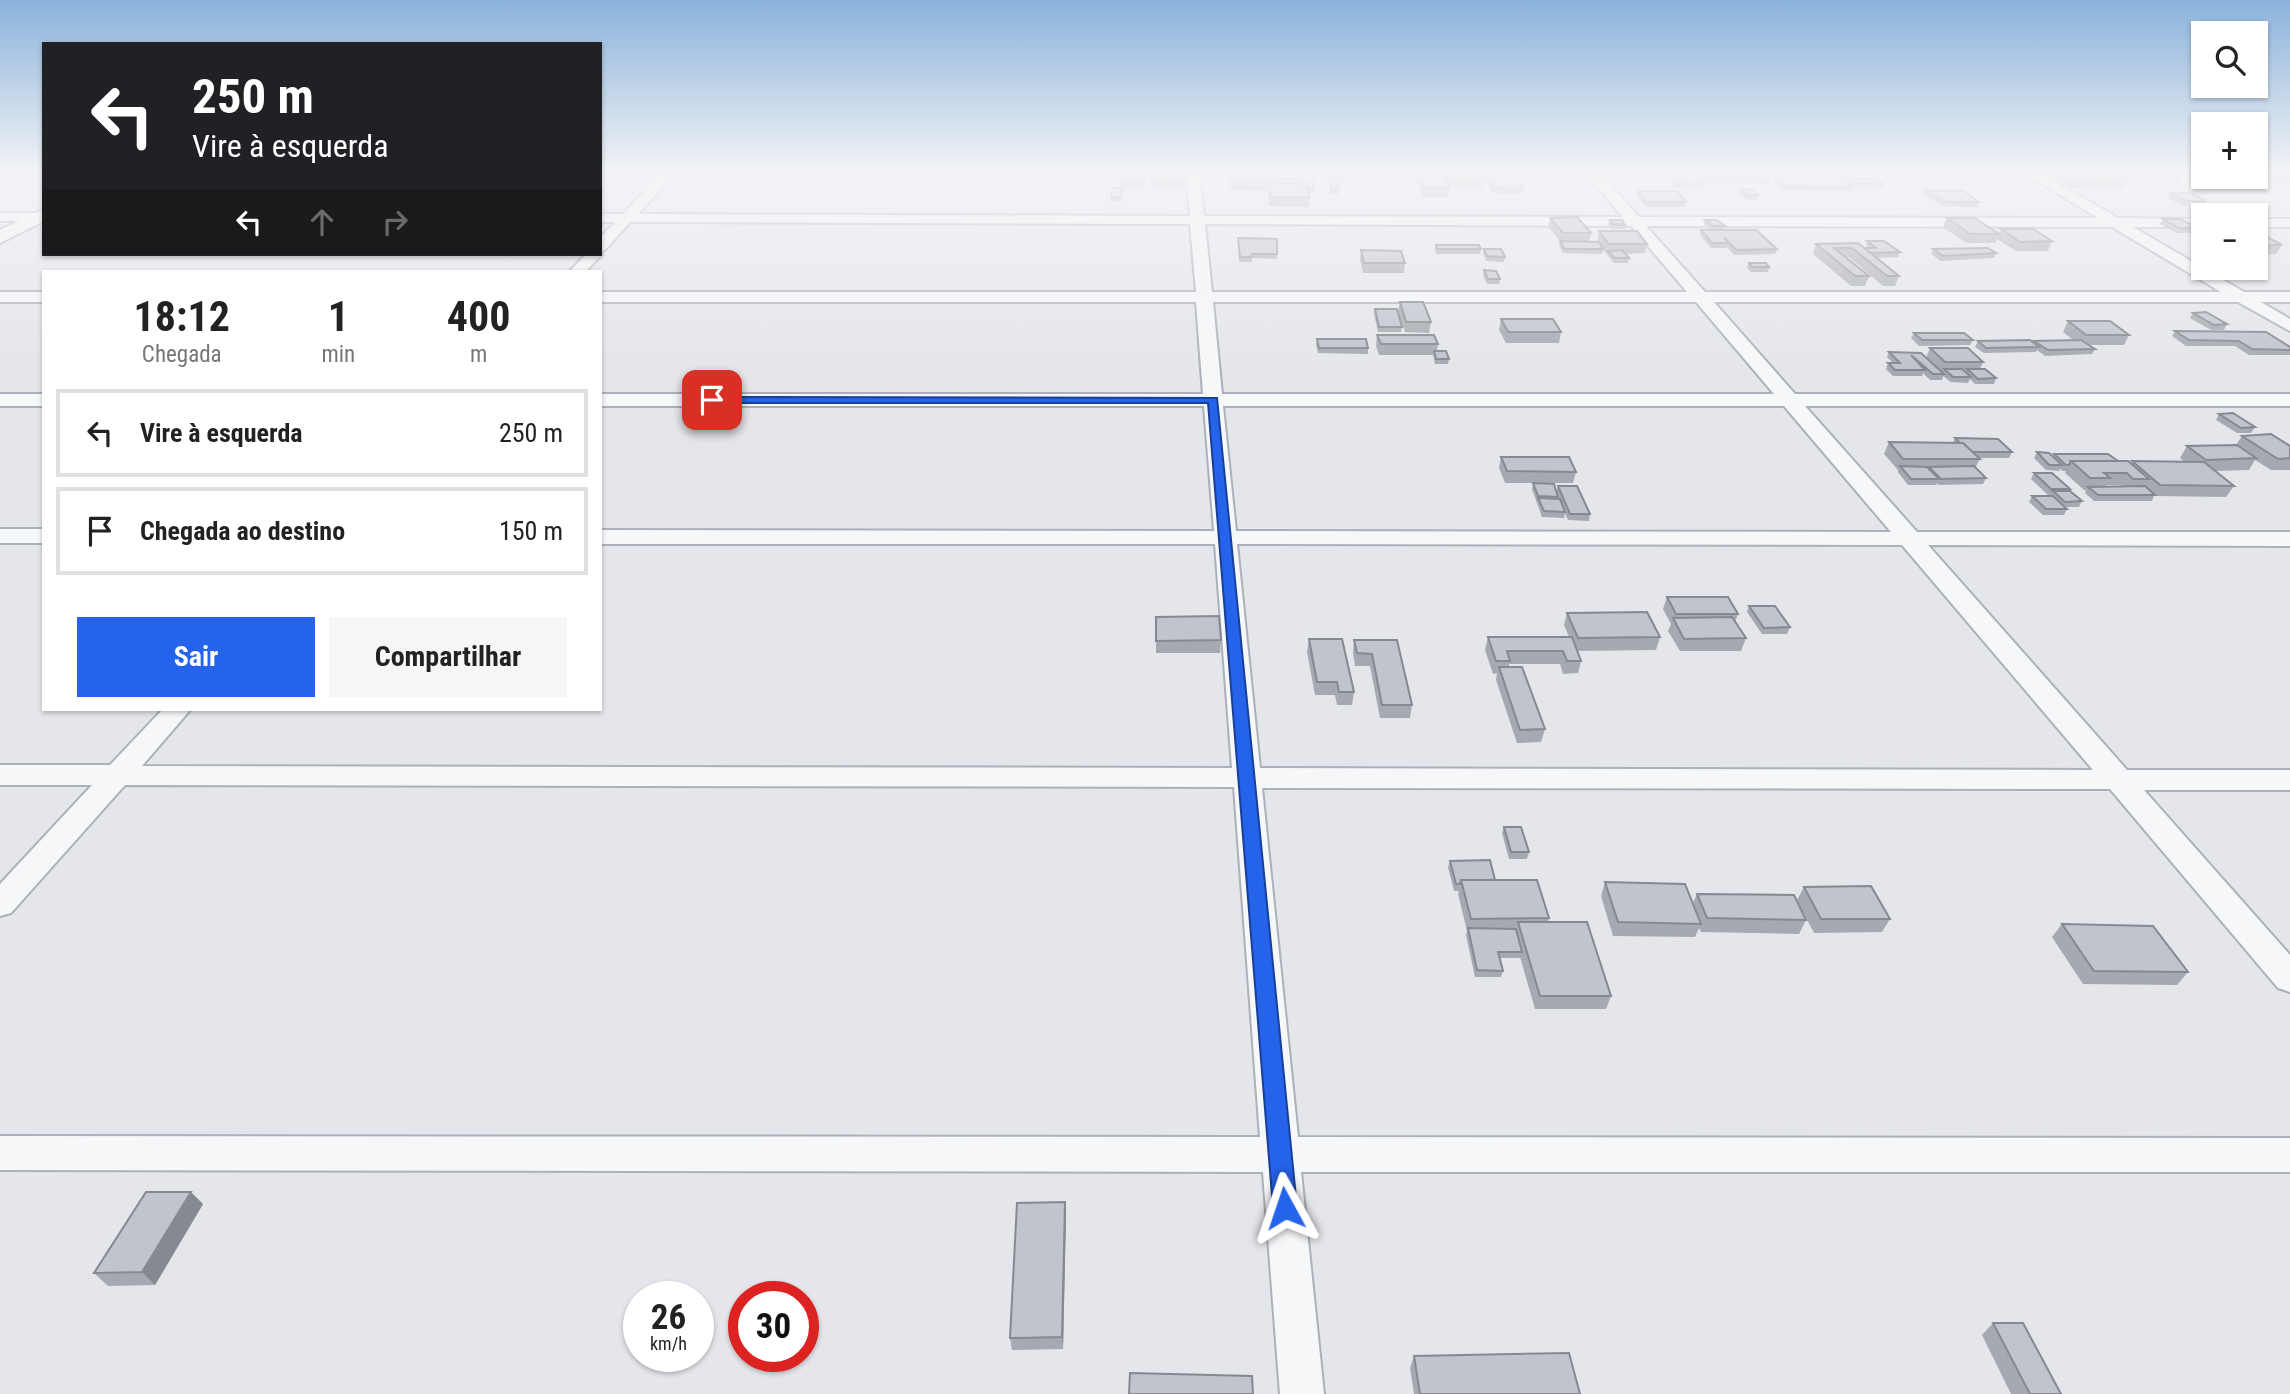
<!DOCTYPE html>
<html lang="pt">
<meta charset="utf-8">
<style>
:root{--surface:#fff;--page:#f6f6f6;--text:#222;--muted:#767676;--line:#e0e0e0;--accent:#2563eb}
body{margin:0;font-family:"Roboto Condensed",sans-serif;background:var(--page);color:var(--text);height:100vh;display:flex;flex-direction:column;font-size:26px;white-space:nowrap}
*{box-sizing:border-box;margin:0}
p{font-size:23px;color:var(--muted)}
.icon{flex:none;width:38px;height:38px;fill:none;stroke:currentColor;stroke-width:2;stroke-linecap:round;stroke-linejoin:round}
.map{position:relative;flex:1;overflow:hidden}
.panel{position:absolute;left:42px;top:270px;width:560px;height:441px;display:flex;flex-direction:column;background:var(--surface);border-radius:0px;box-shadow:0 2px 5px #0004}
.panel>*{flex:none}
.guide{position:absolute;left:42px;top:42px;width:560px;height:214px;border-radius:0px;box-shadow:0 2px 5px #0004;background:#202124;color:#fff;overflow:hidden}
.tools{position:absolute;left:2191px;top:21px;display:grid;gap:14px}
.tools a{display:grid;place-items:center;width:77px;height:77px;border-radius:0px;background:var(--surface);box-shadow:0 2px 5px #0004;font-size:35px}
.speed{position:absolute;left:623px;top:1281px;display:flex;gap:14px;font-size:35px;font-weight:700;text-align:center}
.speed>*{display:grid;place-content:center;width:91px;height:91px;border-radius:50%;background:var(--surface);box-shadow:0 2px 5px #0004;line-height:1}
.speed small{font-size:18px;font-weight:400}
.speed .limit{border:10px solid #d22;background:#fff;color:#111}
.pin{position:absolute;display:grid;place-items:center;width:60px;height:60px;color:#fff;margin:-30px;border-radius:14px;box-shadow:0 4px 10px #0006}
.me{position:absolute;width:77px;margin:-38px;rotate:355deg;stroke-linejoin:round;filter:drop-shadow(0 0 5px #0008)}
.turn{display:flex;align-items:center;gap:24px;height:147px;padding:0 35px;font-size:32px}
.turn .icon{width:91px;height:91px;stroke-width:2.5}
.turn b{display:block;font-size:49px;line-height:60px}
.lanes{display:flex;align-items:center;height:66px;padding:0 35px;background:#0003;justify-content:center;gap:35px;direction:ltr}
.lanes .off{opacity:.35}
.eta{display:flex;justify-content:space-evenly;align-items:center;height:119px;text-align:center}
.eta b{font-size:42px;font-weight:700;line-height:49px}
.cta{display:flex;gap:14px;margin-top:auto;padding:14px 35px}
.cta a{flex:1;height:80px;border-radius:0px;background:var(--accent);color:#fff;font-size:28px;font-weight:700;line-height:80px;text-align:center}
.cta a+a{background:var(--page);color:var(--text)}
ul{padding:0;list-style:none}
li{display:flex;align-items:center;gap:21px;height:88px;margin:0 14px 10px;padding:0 21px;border:4px solid var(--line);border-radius:0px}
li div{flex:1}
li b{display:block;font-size:26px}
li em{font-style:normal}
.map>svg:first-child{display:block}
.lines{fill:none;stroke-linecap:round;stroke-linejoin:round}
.minor-casing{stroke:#adb0b8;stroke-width:4}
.tertiary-casing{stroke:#adb0b8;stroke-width:4}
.minor{fill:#f6f7f9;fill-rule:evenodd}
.tertiary{fill:#f6f7f9;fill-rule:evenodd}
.wall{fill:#a6a9b0;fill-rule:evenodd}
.shaded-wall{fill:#878990}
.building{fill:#c1c4cd;stroke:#878990;stroke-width:2}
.route{fill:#2563eb;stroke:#184099;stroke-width:2}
</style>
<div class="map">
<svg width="2290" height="1394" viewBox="0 0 2290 1394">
<rect width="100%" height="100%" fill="#e4e6eb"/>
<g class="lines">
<!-- minor casing -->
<g class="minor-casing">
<g id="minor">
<path d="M661,173H675L638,214L1190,216L1186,173H1199L1204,216L1623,217L1586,173H1600L1639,217L2098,218L2024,173H2040L2118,218L2203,219V227H2133L2244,292H2290V302H2261L2290,319V331L2238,302H1714L1795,394H2290V406H1805L1917,532H2290V546L1928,545L2127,770H2290V790H2144L2290,955V992L2278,988L2110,789L1262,788L1298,1137L2290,1138V1172H1301L1324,1394H1280L1263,1172L0,1170V1136L1260,1137L1234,787L125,785L11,913L0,916V884L92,785H0V765H110L163,709H191L142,766L1232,768L1215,544H600V530L1214,531L1204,406H600V394H1203L1196,302H600V292H1196L1190,224L630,222L605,250L600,251V238L615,222H600V214H623ZM1205,224L1631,226L1687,292H1212ZM1646,226L2112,227L2221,292H1705ZM1213,302H1696L1774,394H1222ZM1223,406H1784L1891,532L1236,531ZM1237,544L1902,545L2093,770L1260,768Z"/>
<rect x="0" y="213" width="44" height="8"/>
<rect x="2256" y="219" width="34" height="8"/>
<path d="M600,252L602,254L586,271H570L586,254Z"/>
<rect x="0" y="292" width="44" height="10"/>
<rect x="0" y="394" width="44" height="12"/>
<rect x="0" y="529" width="44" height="14"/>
</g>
</g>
<!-- tertiary casing -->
<g class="tertiary-casing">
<path id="tertiary" d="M44,209V221L0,243V230Z"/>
</g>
<!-- minor -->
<use href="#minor" class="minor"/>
<!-- tertiary -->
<use href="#tertiary" class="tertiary"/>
</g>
<!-- wall -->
<g class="wall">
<path d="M985,173H1028L1027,174Z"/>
<path d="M1042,173H1115L1116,178L1115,182L1042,181Z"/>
<path d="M1187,173L1185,188L1151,187V178Z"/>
<path d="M1230,173L1268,182V191L1229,190Z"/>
<path d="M1335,173L1443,176L1444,173H1515L1524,189L1523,193H1493L1488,183H1483L1482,188L1449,187L1448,197H1423L1419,183L1338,182L1339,194H1330L1329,178H1335Z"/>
<path d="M1658,173H1770L1772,175L1769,184L1703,183L1704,184L1703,188H1673L1669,182H1661L1657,177Z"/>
<path d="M1796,173H1837L1845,180V178L1883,184L1882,188H1852L1851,191L1780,190L1774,184L1775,179H1804Z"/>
<path d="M2058,173L2128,178L2124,187L2065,188L2054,182Z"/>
<path d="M2147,173L2180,178L2178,182H2155L2145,177Z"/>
<path d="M2274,173H2290V185H2281L2271,179Z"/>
<path d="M2192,176L2238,183L2236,188H2205L2190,180Z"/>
<path d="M1269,178L1302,181L1314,189L1313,194L1309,193V207L1269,206Z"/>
<path d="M1144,182L1143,188L1120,187V183Z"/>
<path d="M1742,189L1758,195L1757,200H1746L1740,193Z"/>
<path d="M1924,190L1979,202L1977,207L1944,206L1922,194Z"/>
<path d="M1638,191L1686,202L1685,207H1645L1637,195Z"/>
<path d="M1123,192L1121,201H1111V197Z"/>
<path d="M2169,193L2207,201L2205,206H2183L2166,197Z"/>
<path d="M1550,218L1591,233L1589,242H1597L1599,231L1647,244L1645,253L1625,254L1629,258L1628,263H1614L1603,250L1602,254L1563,253L1559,246L1560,241L1548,227Z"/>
<path d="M1947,218L1999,233L2001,229L2052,241L2048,251H2016L1997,239L1995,243H1966L1943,227Z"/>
<path d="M2163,219L2197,228L2195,233H2176L2160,224Z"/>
<path d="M1610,220L1625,225L1624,229H1612L1608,224Z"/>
<path d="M1705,220L1725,226L1724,230L1777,249L1775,254L1734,255L1727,247V248H1711L1700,235L1701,230H1710L1704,224Z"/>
<path d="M2256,231L2282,245L2276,254H2256Z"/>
<path d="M1238,238L1277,239V259L1252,258V262H1239Z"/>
<path d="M1867,241L1900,252L1898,257L1876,258L1899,276L1895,286H1883L1849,257H1846L1869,276L1865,286H1851L1813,254L1816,244L1868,248L1866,245Z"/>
<path d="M1436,245L1481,249L1480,254H1436L1435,249Z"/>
<path d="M1484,249L1505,257L1504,262L1486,261L1483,253Z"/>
<path d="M1933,249L1996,253L1994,258L1941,261L1931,254Z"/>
<path d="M1361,250L1405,263L1404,273H1363L1360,260Z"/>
<path d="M1749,263L1769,267L1768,272H1751L1747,268Z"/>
<path d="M1484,270L1500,279L1499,284H1487L1483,275Z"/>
<path d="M1400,302L1431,322L1429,333L1405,332L1398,312Z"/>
<path d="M1375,309L1402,327L1401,332H1378L1374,314Z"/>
<path d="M2193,313L2227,324L2224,330H2211L2190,318Z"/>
<path d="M1501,319L1561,332L1559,343H1506L1499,330Z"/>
<path d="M2068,321L2129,335L2124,345H2089L2095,349L2092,354L2045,356L2037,350L2036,352L1984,353L1975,347L1978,341L2033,343L2034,341L2073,340L2063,332Z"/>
<path d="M2175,331L2290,347V355H2249L2235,346H2186L2172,336Z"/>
<path d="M1914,333L1973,340L1970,345L1919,346L1911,338Z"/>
<path d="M1377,335L1438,344L1437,351L1449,359L1448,364H1435L1433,355H1379L1376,346Z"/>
<path d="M1317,339L1368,348V354L1318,353L1316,344Z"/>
<path d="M1930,348L1983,362L1980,369L1996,378L1994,384H1975L1970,379L1968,383L1951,382L1943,376L1942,380H1930L1923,373L1922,376H1893L1886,369L1888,363H1893L1887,357L1889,352L1926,358Z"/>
<path d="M2219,414L2255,427L2251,433H2237L2216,420Z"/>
<path d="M2242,436L2290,446V470H2271L2255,460L2249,470L2215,471L2234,486L2226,497L2154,496L2152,501H2094L2085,493L2086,490H2084L2065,473L2066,471H2063L2060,469L2059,471L2046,470L2034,458L2037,452L2053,456L2054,454L2131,464L2132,461L2185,462L2180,458L2187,446L2236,445ZM2106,485H2121L2122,486L2106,487Z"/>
<path d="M1955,438L2012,452L2009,458H1978L1980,459L1975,468L1986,478L1983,484L1938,485L1937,483L1936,485H1908L1898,472V470L1884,454L1889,442L1953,443Z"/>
<path d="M1501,457L1576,472L1573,483H1538L1556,492L1558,486L1590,514L1589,521L1568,520L1565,513L1564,518L1542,517L1532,489L1533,483H1505L1499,468Z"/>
<path d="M2034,473L2070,489L2069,491L2082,501L2079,507H2066L2067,509L2064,515H2043L2029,502L2032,496L2048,495L2031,479Z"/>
<path d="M1667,597L1738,614L1735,622L1746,638L1741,651H1680L1668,631L1671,624L1663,609Z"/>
<path d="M1749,606L1790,627L1787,634H1762L1747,612Z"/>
<path d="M1567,613L1660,637L1656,650L1577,651L1581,661L1578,673L1563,674L1560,664H1509V667L1545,729L1541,742L1517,743L1496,680L1497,673L1493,674L1485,650L1488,637H1569L1564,625Z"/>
<path d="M1156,617L1221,640L1220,653H1156Z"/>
<path d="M1309,639L1354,692L1352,705H1337L1335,695H1315L1307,652Z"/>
<path d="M1354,640H1397L1412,705L1410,718H1380L1370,666H1355L1353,652Z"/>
<path d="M1504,827L1529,852L1527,859H1509L1502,833Z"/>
<path d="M1450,861L1495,880L1549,918L1548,922L1611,996L1606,1009H1535L1520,957V958H1500L1503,971L1501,977H1475L1466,935L1467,931L1458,894L1459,891H1454L1448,867Z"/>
<path d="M1605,882L1693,903L1697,894L1806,920L1799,934L1701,932L1699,928L1695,937L1613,936L1601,896Z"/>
<path d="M1804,887L1890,919L1882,932L1814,933L1797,900Z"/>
<path d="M2062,924L2188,972L2177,985L2083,984L2052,937Z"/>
<path d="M1065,1202L1066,1214L1063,1349L1012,1350L1010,1338Z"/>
<path d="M203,1204L155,1285L108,1286L94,1273Z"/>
<path d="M1993,1323L2061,1394H2011L1982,1335Z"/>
<path d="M1414,1356L1580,1394H1414L1410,1368Z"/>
</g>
<!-- shaded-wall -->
<g class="shaded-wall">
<path d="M191,1192L203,1204L155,1285L142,1272Z"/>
<path d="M1065,1202L1066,1214L1063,1349L1062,1337Z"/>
</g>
<!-- building -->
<g class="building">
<path d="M1152,173H1186L1185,179L1151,178Z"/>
<path d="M1230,173L1268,174V182L1229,181Z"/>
<path d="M1336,173L1442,174V176L1420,175V179L1336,178Z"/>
<path d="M1446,173H1480L1483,179L1448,178Z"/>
<path d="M1480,173H1515L1524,189L1494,188L1489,178H1483Z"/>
<path d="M1658,173H1694L1704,184L1674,183L1670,178H1662Z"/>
<path d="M1700,173H1770L1772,175L1701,174Z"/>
<path d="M1803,173H1837L1853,187L1782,186L1775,179H1811Z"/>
<path d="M2058,173H2118L2128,178L2069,179Z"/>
<path d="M2147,173H2170L2180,178H2157Z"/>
<path d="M2281,173H2290V176H2286Z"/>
<path d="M1420,175L1445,176L1449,188H1424Z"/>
<path d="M2192,176L2225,177L2238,183H2208Z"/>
<path d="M1121,177L1144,178L1143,183H1120Z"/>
<path d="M1269,178L1302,179V181H1313L1314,189L1308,188V187H1303V184L1270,183Z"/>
<path d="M1329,178H1337L1339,189H1331Z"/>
<path d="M1845,178H1876L1883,184H1852Z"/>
<path d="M1269,183L1303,184V187H1308L1309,198L1270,197Z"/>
<path d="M1113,188H1123L1121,197H1111Z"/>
<path d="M1742,189H1752L1758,195H1748Z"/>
<path d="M1924,190L1964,191L1979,202H1946Z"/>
<path d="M1638,191H1677L1686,202H1646Z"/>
<path d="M2169,193H2190L2207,201H2186Z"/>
<path d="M1577,217L1591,233H1563L1550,218Z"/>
<path d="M1947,218H1975L1999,234H1970Z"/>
<path d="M2163,219H2181L2197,228H2179Z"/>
<path d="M1610,220H1622L1625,225L1613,224Z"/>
<path d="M1705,220H1717L1725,226H1713Z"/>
<path d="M2001,229H2033L2052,241L2020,242Z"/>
<path d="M1701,230H1756L1777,249L1736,250L1724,237L1728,243H1712Z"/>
<path d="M1599,231H1637L1647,244H1609Z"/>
<path d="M2256,231L2282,245H2256Z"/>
<path d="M1238,238L1277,239V254H1252V257H1240Z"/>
<path d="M1560,241L1599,242L1603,249H1564Z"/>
<path d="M1867,241H1884L1900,252L1870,253L1863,248H1876Z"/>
<path d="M1858,243L1899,276H1887L1852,248H1834L1869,276H1855L1816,244Z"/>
<path d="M1436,245H1479L1481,249H1437Z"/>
<path d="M1988,248L1996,253L1943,256L1933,249Z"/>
<path d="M1484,249H1501L1505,257L1487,256Z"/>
<path d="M1361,250L1401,251L1405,263H1364Z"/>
<path d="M1622,250L1629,258H1615L1608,251Z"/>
<path d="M1749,263H1766L1769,267H1752Z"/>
<path d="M1484,270L1496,271L1500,279H1488Z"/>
<path d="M1400,302H1423L1431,322H1406Z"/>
<path d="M1375,309H1397L1402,327H1379Z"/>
<path d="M2206,312L2227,324L2214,325L2193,313Z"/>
<path d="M1501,319H1553L1561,332H1508Z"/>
<path d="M2068,321H2110L2129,335H2086Z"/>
<path d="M2175,331L2266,332L2290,347V350L2252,349L2239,341L2189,340Z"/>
<path d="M1914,333H1964L1973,340H1922Z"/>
<path d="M1377,335H1434L1438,344H1381Z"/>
<path d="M1317,339H1366L1368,348H1319Z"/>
<path d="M2030,340L2039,347L1986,348L1978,341Z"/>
<path d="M2081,340L2095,349L2048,350L2034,341Z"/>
<path d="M1930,348H1968L1983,362H1945Z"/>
<path d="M1434,351H1446L1449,359H1436Z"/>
<path d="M1889,352L1921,353L1944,374H1933L1911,355L1925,370H1895L1888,363H1900Z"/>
<path d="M1944,369H1962L1971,377H1953Z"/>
<path d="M1967,369H1985L1996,378L1978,379Z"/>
<path d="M2233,413L2255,427L2241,428L2219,414Z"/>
<path d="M2271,434L2290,446V458L2278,459L2242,436Z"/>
<path d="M1955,438L1998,439L2012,452H1972L1963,443H1960Z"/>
<path d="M1889,442L1963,443L1980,459H1903Z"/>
<path d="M2237,445L2256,458L2206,460L2187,446Z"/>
<path d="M2037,452L2049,453L2062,465H2049Z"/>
<path d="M2054,454H2108L2118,461H2071L2069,465H2066Z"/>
<path d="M1501,457H1569L1576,472L1507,471Z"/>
<path d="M2071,461H2128L2149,479H2133L2127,473H2104L2110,478H2090Z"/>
<path d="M2132,461L2204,462L2234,486L2160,485Z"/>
<path d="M1900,466L1927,467L1939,479H1911Z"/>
<path d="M1974,466L1986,478L1941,479L1929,467Z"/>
<path d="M2034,473H2052L2070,489H2051Z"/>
<path d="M1533,483L1554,484L1558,497L1538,496Z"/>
<path d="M1558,486H1577L1590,514H1570Z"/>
<path d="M2145,486L2155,495H2098L2088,487Z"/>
<path d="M2053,491H2070L2082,501L2065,502Z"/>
<path d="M2032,496H2053L2067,509H2046Z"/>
<path d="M1538,498L1560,499L1565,512L1544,511Z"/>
<path d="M1667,597H1728L1738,614H1676Z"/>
<path d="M1749,606H1775L1790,627L1764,628Z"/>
<path d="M1647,612L1660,637L1578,638L1567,613Z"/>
<path d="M1219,616L1221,640L1156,641V617Z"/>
<path d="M1732,617L1746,638L1684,639L1673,618Z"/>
<path d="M1488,637H1572L1581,661H1567L1563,651H1507L1510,661H1496Z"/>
<path d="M1309,639H1342L1354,692H1339L1337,682H1317Z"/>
<path d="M1354,640H1397L1412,705H1382L1372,654L1357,653Z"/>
<path d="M1499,667H1522L1545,729L1520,730Z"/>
<path d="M1504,827H1521L1529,852H1511Z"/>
<path d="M1490,860L1495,880H1461L1460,884H1456L1450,861Z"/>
<path d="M1461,880H1537L1549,918L1471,919Z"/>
<path d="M1605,882L1685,884L1701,924L1618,922Z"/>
<path d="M1871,886L1890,919H1821L1804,887Z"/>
<path d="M1697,894L1794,895L1806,920L1707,918Z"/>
<path d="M1518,922H1587L1611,996H1540Z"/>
<path d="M2062,924L2153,926L2188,972L2094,971Z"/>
<path d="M1468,928L1516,929L1522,952H1498L1503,971L1477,970Z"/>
<path d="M146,1192H191L142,1272L94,1273Z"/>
<path d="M1065,1202L1062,1337L1010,1338L1017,1203Z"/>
<path d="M1993,1323H2023L2061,1394H2030Z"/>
<path d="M1569,1353L1580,1394H1420L1414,1356Z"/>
<path d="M1130,1373L1252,1376L1253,1394H1129Z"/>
</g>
<!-- sky -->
<linearGradient id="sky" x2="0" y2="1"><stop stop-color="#8bb2db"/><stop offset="0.47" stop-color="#f3f4f6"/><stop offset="1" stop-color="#f3f4f6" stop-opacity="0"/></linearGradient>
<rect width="2290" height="368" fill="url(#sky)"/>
<!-- route -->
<path class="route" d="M708,397L1217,398L1297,1208L1293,1216L1285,1219L1277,1216L1273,1208L1208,403H712L706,400Z"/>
</svg>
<div class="tools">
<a><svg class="icon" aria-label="search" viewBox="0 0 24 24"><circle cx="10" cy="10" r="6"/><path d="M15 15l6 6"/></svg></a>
<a>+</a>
<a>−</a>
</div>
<div class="speed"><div>26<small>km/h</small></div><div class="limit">30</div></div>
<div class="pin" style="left:712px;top:400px;background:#d93025"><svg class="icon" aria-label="arrive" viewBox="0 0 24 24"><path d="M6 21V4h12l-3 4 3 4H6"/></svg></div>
<svg class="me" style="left:1285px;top:1208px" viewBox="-20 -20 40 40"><path d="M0-17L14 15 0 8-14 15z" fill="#2563eb" stroke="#fff" stroke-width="4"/></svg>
<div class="guide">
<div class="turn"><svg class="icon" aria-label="left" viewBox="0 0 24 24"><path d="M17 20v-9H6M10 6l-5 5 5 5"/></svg><div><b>250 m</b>Vire à esquerda</div></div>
<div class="lanes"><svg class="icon" aria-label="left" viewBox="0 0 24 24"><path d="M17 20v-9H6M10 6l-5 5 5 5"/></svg><svg class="icon off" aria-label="ahead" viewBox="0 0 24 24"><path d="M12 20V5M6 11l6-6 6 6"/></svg><svg class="icon off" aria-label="right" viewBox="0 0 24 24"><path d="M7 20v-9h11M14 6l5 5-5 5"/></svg></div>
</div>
<section class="panel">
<div class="eta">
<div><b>18:12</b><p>Chegada</p></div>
<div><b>1</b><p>min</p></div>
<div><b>400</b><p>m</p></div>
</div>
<ul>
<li><svg class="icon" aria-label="left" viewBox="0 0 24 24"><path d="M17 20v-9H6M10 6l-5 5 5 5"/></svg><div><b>Vire à esquerda</b></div><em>250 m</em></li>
<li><svg class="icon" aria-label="arrive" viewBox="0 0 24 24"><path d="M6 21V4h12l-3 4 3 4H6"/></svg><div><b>Chegada ao destino</b></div><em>150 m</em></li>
</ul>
<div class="cta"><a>Sair</a><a>Compartilhar</a></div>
</section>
</div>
